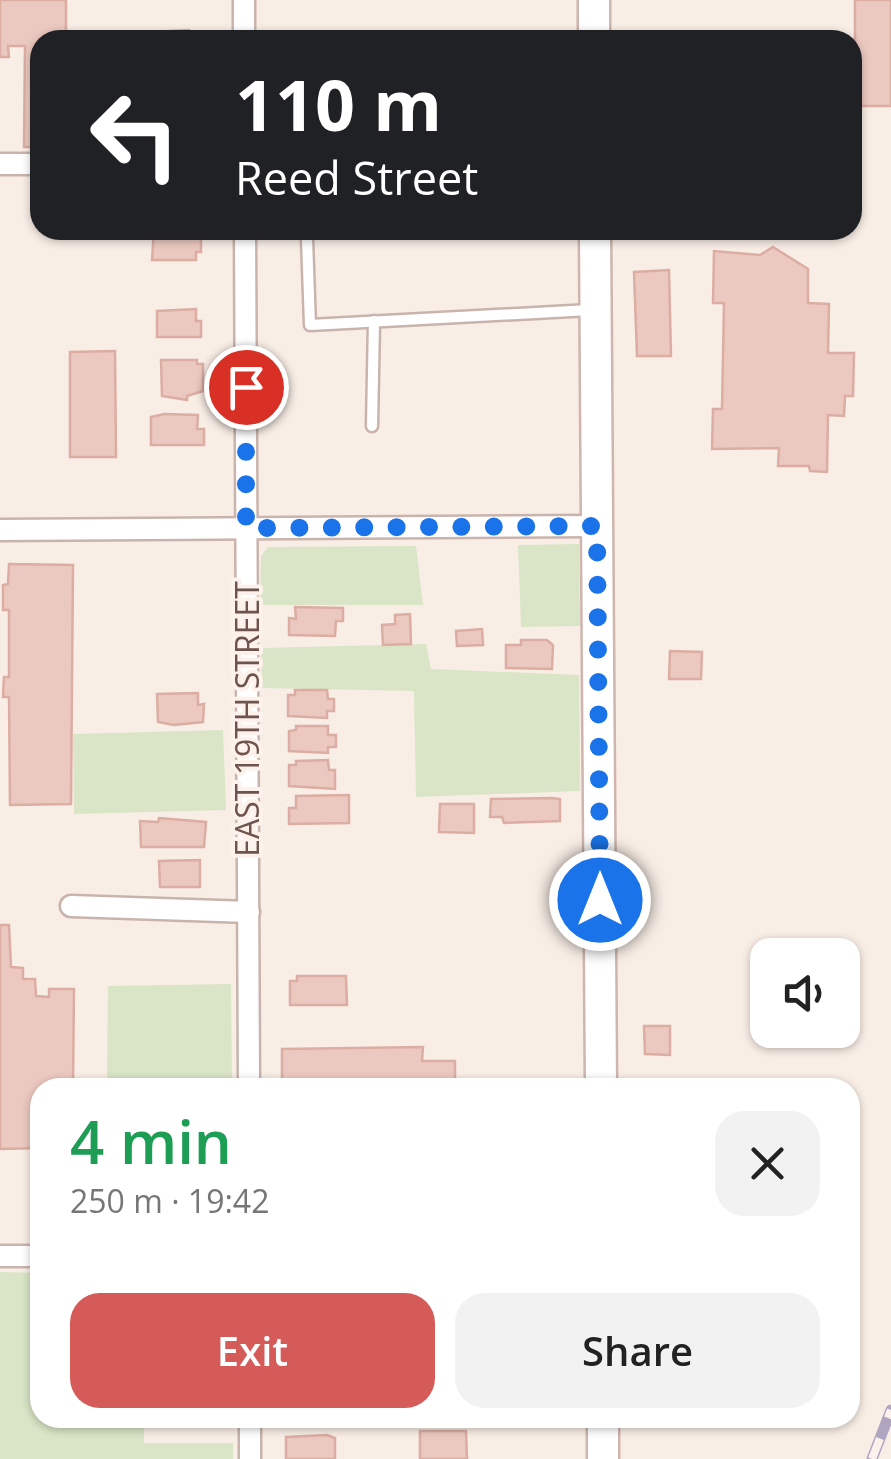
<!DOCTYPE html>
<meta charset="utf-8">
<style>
:root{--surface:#fff;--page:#f2f2f2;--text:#222;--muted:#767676;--accent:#d55b58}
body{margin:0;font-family:"Open Sans",sans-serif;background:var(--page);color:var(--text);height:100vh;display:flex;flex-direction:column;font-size:38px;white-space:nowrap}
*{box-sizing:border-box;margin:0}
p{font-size:32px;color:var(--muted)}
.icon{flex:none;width:55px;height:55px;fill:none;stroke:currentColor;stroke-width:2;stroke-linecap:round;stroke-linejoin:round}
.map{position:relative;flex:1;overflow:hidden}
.panel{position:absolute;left:30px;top:1078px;width:830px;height:350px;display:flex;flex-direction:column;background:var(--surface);border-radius:30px;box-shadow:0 2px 8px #0004}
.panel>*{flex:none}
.hud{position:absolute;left:30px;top:30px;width:832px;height:210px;border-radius:30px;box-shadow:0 2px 8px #0004;background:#202124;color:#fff;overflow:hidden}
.fabs{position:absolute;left:750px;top:938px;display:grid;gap:20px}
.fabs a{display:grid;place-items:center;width:110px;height:110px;border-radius:20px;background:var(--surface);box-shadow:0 2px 8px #0004;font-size:50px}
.pin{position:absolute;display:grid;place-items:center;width:85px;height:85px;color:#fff;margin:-42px;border:5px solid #fff;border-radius:50%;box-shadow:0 2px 10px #0007}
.me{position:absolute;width:110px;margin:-55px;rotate:0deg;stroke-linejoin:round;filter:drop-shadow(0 0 8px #0008)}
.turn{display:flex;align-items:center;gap:35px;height:210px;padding:0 40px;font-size:45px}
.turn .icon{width:130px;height:130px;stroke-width:2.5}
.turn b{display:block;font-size:70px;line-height:85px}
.round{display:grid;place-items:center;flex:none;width:105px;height:105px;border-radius:30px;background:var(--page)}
.head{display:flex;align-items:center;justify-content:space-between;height:170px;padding:0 40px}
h1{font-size:60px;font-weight:600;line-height:75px;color:#1e9e55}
.action{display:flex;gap:20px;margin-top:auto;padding:20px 40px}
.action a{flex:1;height:115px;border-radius:30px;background:var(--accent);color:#fff;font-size:40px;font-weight:600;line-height:115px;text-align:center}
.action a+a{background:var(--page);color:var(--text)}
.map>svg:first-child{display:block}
.green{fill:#d9e5c6}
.building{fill:#ecc9c0;stroke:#dcada3;stroke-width:2.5}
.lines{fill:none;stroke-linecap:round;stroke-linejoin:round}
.lane-casing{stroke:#c9b4ad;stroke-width:15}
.street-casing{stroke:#c9b4ad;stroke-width:25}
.secondary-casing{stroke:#ceb5ae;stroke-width:35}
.lane{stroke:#fff;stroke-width:10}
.street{stroke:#fff;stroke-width:20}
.secondary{stroke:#fff;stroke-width:30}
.rail-casing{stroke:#afa5c1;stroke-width:11}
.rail{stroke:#fdf2eb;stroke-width:8;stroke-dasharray:22;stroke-linecap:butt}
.route{stroke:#1a73e8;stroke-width:18;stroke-dasharray:0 32.4}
.labels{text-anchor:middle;stroke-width:8;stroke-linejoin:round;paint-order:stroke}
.street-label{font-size:32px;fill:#6f534e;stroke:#fdf2eb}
</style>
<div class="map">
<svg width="891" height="1459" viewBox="0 0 891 1459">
<rect width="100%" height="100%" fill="#f9eee6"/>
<!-- green -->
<g class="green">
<path d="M579,544L580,626L521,627L518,545Z"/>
<path d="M416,546L423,605H260L261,556L268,547Z"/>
<path d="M426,644L431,669L579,675L580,791L416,797L414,691L262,688L261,648Z"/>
<path d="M223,730L226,810L74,814L73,734Z"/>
<path d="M231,984L232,1087L124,1088L107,1084L108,986Z"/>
<path d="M0,1272L40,1273V1418H144V1443H233V1459H0Z"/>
</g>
<!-- building -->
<g class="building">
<path d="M0,0H66V40H40V147H24L25,46H8L9,57H0Z"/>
<rect x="855" y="0" width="36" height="106"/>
<path d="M189,30V36H202L201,40H148L151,32Z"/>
<path d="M154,230L201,237V252H196V260H152Z"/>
<path d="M773,247L808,269V303L829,304L828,353H854L853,396H845L844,416L828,415L827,472L810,471L809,466H778L779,448L712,449L713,409H722L724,303H713L714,251L760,255Z"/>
<path d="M669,270L671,356H637L634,272Z"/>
<path d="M196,309V321H201V337H157V311Z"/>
<path d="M115,351L116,457H70V352Z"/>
<path d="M161,360H197V364H203V391L187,396V400L162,396Z"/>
<path d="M164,414L198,415L197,429H204V445H151V417Z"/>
<path d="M9,564L73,565L71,804L10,805L9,697H3L4,677H9V610H3V585L8,584Z"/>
<path d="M295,607L343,608V621H336L335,636L289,635V618L296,619Z"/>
<path d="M410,614L411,644L383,645L382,625L395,624V615Z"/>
<path d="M482,629L483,645L457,646L456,631Z"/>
<path d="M521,640H547L553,645L552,669L506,668V645H521Z"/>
<path d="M670,651L702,652L701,679H669Z"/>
<path d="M295,690H327L328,699H334V711H327V718L288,716V695H295Z"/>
<path d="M198,693V705L204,704L203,722L174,725L158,722L157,694Z"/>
<path d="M296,726H328V735H336V747H328V753L289,751V731L296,730Z"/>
<path d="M328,760L329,770H335V789L289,786V765H296V761Z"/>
<path d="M349,795V823L289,824V808H296V796Z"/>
<path d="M552,798L560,799V821L504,823L502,817H490L491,799Z"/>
<path d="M440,804H474V833L439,832Z"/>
<path d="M159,818L206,822L204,847H141L140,821L158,822Z"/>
<path d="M200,860V887H160L159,861Z"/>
<path d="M0,925H9L11,967L23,968V979H35L36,996L49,997V989H74L73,1085L109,1086L40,1088V1148L0,1149Z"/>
<path d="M297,976H346L347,1005H290V981H297Z"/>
<path d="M644,1026H670V1055L645,1054Z"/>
<path d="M423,1047L422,1061H455V1088H325V1084L282,1083V1049Z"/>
<path d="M420,1431H466L467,1459H420Z"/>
<path d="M327,1435L335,1438V1459H286V1437Z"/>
</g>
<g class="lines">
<!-- lane casing -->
<g class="lane-casing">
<g id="lane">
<path d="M307,239L310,325L590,310"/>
<path d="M372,426L374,321"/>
</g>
</g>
<!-- street casing -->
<g class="street-casing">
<g id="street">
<path d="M244,0V40"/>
<path d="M0,164H40"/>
<path d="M245,230L249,1088"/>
<path d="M0,530L597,526"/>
<path d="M71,906L249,912"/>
<path d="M0,1256H40"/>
<path d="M250,1418V1459"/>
</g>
</g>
<!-- secondary casing -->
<g class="secondary-casing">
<g id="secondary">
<path d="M594,0V40"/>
<path d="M595,230L601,1088"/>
<path d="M603,1418V1459"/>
</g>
</g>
<!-- lane -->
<use href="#lane" class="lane"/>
<!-- street -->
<use href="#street" class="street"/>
<!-- secondary -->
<use href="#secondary" class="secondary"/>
<!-- rail casing -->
<g class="rail-casing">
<path id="rail" d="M872,1459L891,1410"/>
</g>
<!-- rail -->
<use href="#rail" class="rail"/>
</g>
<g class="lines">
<!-- route -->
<path class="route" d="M246,387V528L597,526L600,900"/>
</g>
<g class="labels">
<!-- street labels -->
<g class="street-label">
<text transform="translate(248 719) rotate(-90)" y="11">EAST 19TH STREET</text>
</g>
</g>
</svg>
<div class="fabs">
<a><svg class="icon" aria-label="sound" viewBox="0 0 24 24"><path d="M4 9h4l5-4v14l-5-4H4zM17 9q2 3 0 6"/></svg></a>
</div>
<div class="pin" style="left:246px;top:387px;background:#d93025"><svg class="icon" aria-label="arrive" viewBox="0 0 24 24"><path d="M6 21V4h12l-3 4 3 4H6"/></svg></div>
<svg class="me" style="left:600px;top:900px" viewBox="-20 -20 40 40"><circle r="17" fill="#1a73e8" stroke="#fff" stroke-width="3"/><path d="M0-11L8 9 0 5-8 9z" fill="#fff"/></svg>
<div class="hud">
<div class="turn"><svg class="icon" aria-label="left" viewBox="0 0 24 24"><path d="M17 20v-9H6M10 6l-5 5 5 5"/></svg><div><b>110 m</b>Reed Street</div></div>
</div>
<section class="panel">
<div class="head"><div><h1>4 min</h1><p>250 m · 19:42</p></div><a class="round"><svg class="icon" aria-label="close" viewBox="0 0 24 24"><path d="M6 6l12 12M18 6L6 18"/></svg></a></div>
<div class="action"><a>Exit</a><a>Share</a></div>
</section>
</div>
